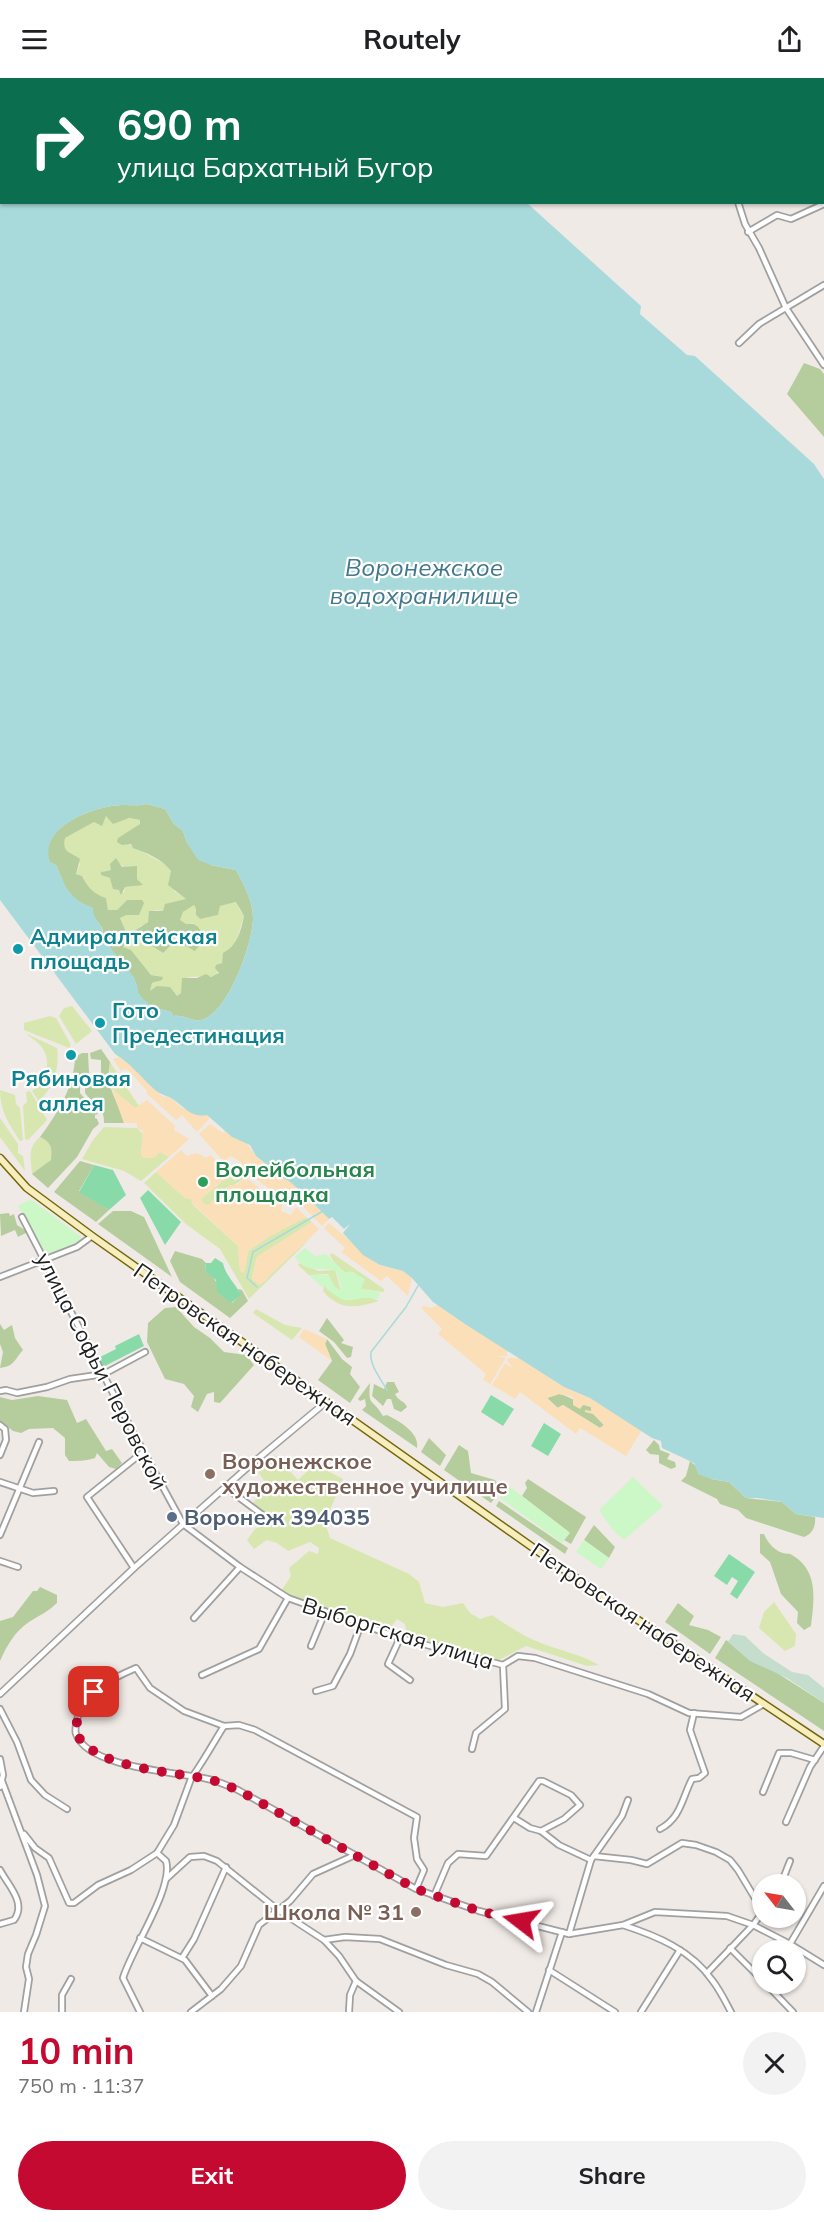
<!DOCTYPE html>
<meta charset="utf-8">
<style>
:root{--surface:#fff;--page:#f2f2f2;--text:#202124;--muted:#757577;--accent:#c50a32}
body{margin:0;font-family:Mulish,sans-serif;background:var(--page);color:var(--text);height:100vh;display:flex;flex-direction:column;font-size:22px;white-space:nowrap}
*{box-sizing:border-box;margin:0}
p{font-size:20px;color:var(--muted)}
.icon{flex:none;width:33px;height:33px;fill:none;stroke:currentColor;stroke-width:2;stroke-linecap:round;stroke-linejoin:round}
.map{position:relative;height:1934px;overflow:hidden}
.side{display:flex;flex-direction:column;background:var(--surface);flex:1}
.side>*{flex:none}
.hud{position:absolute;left:0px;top:0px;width:825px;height:126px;box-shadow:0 2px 4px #0004;background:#0b6e4f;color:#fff;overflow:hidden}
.needle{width:39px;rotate:301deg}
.buttons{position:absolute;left:752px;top:1796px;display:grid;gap:12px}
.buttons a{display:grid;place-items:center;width:54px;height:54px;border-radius:50%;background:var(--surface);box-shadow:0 2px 4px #0004;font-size:30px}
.pin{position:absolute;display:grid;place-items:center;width:51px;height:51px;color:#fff;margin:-26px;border-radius:12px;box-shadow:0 3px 9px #0006}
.me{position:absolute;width:66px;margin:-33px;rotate:284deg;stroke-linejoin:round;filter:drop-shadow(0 0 4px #0008)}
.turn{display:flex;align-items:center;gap:21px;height:126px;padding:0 18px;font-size:27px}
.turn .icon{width:78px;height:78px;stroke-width:2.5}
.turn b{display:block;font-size:42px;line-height:51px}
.round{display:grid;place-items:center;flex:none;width:63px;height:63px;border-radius:32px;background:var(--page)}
.overview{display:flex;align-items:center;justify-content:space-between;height:102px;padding:0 18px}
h1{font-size:36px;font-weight:700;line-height:45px;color:var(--accent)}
.primary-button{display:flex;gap:12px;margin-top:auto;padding:12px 18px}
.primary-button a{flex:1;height:69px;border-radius:36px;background:var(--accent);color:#fff;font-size:24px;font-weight:700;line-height:69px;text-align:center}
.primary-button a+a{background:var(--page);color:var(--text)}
header{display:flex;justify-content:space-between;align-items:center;height:78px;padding:0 18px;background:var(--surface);font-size:27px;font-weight:700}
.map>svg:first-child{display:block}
.grass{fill:#d7e7af;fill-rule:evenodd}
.forest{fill:#b5cd9d;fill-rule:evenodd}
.wetland{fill:#c4ddcc}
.sand{fill:#fbdfb8;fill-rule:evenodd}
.park{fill:#ccf7c6}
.pitch{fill:#88dba9}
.water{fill:#a9dadb;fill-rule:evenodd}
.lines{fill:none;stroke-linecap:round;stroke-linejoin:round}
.stream{stroke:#a9dadb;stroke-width:1.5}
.minor-casing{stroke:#a0a0a0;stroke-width:8}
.tertiary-casing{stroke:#a0a0a0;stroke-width:8}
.secondary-casing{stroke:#72670a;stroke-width:9}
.minor{stroke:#fff;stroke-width:4.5}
.tertiary{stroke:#fff;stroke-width:5}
.secondary{stroke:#f7edbd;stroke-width:6}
.route{stroke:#c50a32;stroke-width:10;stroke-dasharray:0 18}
.culture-dot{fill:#0f9aa8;stroke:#fff;stroke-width:2}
.leisure-dot{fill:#2e9e5b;stroke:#fff;stroke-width:2}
.education-dot{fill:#8d6e63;stroke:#fff;stroke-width:2}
.service-dot{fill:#5c6f8a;stroke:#fff;stroke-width:2}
.labels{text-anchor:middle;stroke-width:4.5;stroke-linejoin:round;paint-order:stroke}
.culture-label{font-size:22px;font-weight:bold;fill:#0d838f;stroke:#fff;text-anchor:start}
.leisure-label{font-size:22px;font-weight:bold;fill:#27864d;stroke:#fff;text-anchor:start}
.street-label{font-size:22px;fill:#1f1f1f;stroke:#fff}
.education-label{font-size:22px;font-weight:bold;fill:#785e54;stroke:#fff;text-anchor:start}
.service-label{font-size:22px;font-weight:bold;fill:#4e5e75;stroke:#fff;text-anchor:start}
.water-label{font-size:24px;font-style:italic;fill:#43778c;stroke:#fff}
</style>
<header><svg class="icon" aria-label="menu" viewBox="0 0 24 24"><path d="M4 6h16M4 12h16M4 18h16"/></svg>Routely<svg class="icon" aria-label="share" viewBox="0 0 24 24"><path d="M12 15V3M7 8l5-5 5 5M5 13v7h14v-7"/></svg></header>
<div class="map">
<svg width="824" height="1934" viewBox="0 0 824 1934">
<rect width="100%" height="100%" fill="#f0eae6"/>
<!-- grass -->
<g class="grass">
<path d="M106,737L140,742L141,746L118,760L166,787L171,793L174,813L186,821L163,833L155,832L145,847L140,848V857L146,858L162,875L171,867L172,860L183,861L193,845L186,846L179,842L183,834L194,827L196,831V837L200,841L218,837L220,828L237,824L239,831L244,838L236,864L226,874L216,898L188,899L181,915L177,918L173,915L150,913L152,905L157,904L159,898L151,897L131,872L122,869C125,859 126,850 120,840L125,837H139L142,822H127L117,832H108L106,820C93,816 88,810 82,798L76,796L80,786L75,777L66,774L64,769L65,760L94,744L104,743ZM119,785L139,803L134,808L125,809L124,815L115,810L110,800L102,797L103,793L111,792Z"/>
<path d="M72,928L92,953L76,966L59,938L64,930Z"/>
<path d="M50,938L56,940L71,967L69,970L24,952V945Z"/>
<path d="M25,955L57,970C60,992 53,1008 39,1024L32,1013C47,1002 53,982 40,967C35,962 29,958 25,955Z"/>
<path d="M110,984L139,1028L138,1030H135C118,1015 103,1011 110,984Z"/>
<path d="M0,1012L15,1017L16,1026L20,1030L23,1062L20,1063C9,1046 0,1033 0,1012Z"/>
<path d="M30,1013L47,1042L28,1062L25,1061L23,1028L27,1024L26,1014Z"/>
<path d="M0,1040L18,1066V1075L23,1078L25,1093L0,1059Z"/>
<path d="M104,1049L137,1050L143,1056L141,1076L144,1080L160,1074L169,1079L141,1103L124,1093L82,1081L93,1062Z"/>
<path d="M40,1059C52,1065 52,1070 51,1083L32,1096C31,1080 27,1070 40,1059Z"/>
<path d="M156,1094L185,1120L191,1121L193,1127L238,1168L240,1192L244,1195L248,1173L270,1158L306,1139L312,1144L257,1179L252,1200L263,1204L265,1203L278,1187L310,1161L249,1221L220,1171L186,1146L144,1105Z"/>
<path d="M227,1095L235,1103L242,1097L245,1099L208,1127L203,1126L201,1121L224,1102Z"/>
<path d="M332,1175L384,1211V1214L361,1211L354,1194L346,1195C340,1191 333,1184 330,1177Z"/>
<path d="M300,1185L318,1193L335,1192L341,1213L334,1208L328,1196L309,1197L298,1187Z"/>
<path d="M324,1207L328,1212L369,1219L379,1223C356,1230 340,1233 323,1213Z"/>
<path d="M256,1231L285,1247L302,1250L292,1262L253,1235Z"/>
<path d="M275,1377L298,1402L315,1386L343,1401L325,1444L330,1460L409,1496L419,1504L425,1525L443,1529L463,1525L470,1535L480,1541L492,1537C508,1548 523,1558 541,1565C561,1573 580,1576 599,1587L587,1588L526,1568L499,1582L466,1575L407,1556L405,1546L397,1541L391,1549H377L367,1542L326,1531L281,1513L291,1498L289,1490L309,1473L318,1476L319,1470L310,1464L288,1473L277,1465L267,1462L254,1471L247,1462L255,1451L263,1448L268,1437L253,1425L267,1407L258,1394Z"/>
<path d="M774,1524L796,1556L795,1568L785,1573L759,1550L764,1534Z"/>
</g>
<!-- forest -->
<g class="forest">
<path d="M804,285L820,291L824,296V359L787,316Z"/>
<path d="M147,726L165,731L174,746L183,753L187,765L211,787L236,792C244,807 253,823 253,840C253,865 229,932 204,941C192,946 187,936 173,938L171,934L153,929L142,921L138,915L134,900L115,878L104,859L102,850L93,837L92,830C68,820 66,811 56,787L49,784C38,748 96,727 124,727C133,727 138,728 147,726ZM106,738L113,746L129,740L140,742V746L118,760L117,764L122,767L131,766L133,770C147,775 162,781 171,793L168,807L186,821L165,826L163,833H149L148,844L136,852L133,860L146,858L151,867L163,875L171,867L172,860L178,859L183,861L184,867L195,873L204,861C200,851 198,844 186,846L180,842L183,834L194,827L196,831V837L200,841L218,837L220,828L236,824L244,838C241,853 237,868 223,875L222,885L216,887L215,890L219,895L211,899L206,896L197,900H182L181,915L177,918L170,909L157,908L150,913L152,905L162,902L163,899L151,897L131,872L123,869L127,863L125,860L127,856L120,840L126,837H139L144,825L142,822H127L117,832H108L106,820C94,816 88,810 82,798L76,796L80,781C70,773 62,776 65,760L94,744L102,748Z"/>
<path d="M116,780L122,789L137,788V801L143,807L125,809L121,817L119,812L113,811L110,800L101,797V794L111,792L110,786Z"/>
<path d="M101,971L110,984C104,1011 120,1023 124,1045H104C105,1029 93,1026 85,1015V1009L95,995H101V982L91,981L90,975Z"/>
<path d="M82,975H88L89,995L80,1009V1015L98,1036L95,1037V1040L97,1041L99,1046L93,1051L77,1079L48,1110L32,1096L51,1082C52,1070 52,1065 40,1059C58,1035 74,1009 75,979Z"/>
<path d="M80,1083L94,1087L79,1113L109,1132L96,1144L54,1114Z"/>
<path d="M113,1133H131L144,1139L172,1199L98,1146Z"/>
<path d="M9,1135L10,1138L14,1136L17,1147L28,1154L18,1159L15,1152L1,1158L0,1136Z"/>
<path d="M175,1173L202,1181L206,1185L205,1193C222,1202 214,1214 232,1225L240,1217L238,1211L242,1212L248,1223L230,1240L180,1204L170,1183Z"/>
<path d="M176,1229L194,1249L210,1260L224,1274L246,1277L254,1287L220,1325L214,1324V1314L207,1316L198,1334L191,1329L194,1318L184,1306L165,1301L147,1264L148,1245L165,1230Z"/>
<path d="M327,1240L344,1262L341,1265L353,1269L351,1279L347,1280L334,1264L319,1253Z"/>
<path d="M0,1246L4,1252L12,1247L15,1260L23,1272C14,1282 15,1288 0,1290L3,1274L0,1266Z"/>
<path d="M327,1261L342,1281L352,1289L350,1296L360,1309L350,1325L318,1302L332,1283L325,1266Z"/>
<path d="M387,1304H394L399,1314L395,1316C398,1323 405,1323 407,1329L401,1334L394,1331L391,1321H387L383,1328L372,1318L374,1306L384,1311Z"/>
<path d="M370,1305C368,1330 372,1319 383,1338L387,1337C399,1343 420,1355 417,1370L362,1332L366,1328L365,1321L360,1323L358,1321Z"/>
<path d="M559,1316C572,1319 579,1326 591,1329V1333L604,1347L600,1350L563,1327L558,1330L547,1320Z"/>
<path d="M38,1318L67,1322L77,1345L86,1341L106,1373L112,1371L122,1385L116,1391L109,1389L97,1375L95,1380C86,1383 77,1383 69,1383L65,1377V1360L53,1350L29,1351L21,1355L13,1353L0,1343V1319L12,1322Z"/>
<path d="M429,1360L446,1377L440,1388L421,1374Z"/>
<path d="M654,1362L659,1367L660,1372L670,1376L667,1381L675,1384L676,1389L671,1391L659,1385V1377L650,1376L646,1372Z"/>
<path d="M459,1367L468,1373L471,1395L495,1402L501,1412L491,1425L444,1392Z"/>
<path d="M690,1383L711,1401L729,1404L746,1420L782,1424L796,1436L815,1439C816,1447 813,1456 804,1459L746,1440L738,1432L720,1426L717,1421L681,1403L686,1398Z"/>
<path d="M528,1401L586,1439L571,1466L564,1462L569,1454L522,1418L527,1410L525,1405Z"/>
<path d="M499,1423L568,1470L565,1476L496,1428Z"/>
<path d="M594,1447L615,1469L609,1480L584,1462Z"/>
<path d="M760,1456H764C767,1464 775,1473 783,1475C786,1476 790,1475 792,1477C819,1493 814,1521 811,1548L804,1552L797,1545L798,1534L781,1516L770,1484L760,1475Z"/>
<path d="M40,1509L57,1517V1525C48,1534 40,1537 29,1544C15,1553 6,1569 0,1583V1543L13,1539L33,1513H37Z"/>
<path d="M678,1525L694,1538L689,1547L708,1552L721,1559L710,1576L665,1544Z"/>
<path d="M726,1562L824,1625V1653L715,1580Z"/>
</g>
<!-- wetland -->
<path class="wetland" d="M733,1556L745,1558L763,1575L792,1594L808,1597L824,1610V1625L787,1600L750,1583L728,1564Z"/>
<!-- sand -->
<g class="sand">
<path d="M120,979L131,986L162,1018L171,1020L182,1030L207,1037L210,1040L197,1054L182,1037L176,1042L146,1015L147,1013L128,992L124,991L121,993L113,981Z"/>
<path d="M111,1010L135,1030L147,1022L175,1048L174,1052L189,1061L169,1079L160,1074L154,1080H144L141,1077L143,1053L137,1050V1045H124Z"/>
<path d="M210,1046L223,1055L225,1052L232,1059L246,1064L256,1078L271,1089L277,1098L289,1103L304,1116L329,1141L322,1148L297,1123L298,1119L284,1110L279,1118L242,1091V1085L231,1078L224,1084L199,1056Z"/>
<path d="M181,1072L187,1078C194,1075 199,1074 205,1080L211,1077L227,1095L224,1102L201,1121L203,1126L208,1127L230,1107H237L245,1099L282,1127L281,1133L291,1137L296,1129L306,1139L270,1158L248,1173L244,1195L240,1193L238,1168L193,1126L191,1121L185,1120L156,1094Z"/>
<path d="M312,1144L319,1151C301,1170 279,1188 260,1207L252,1202L257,1179Z"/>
<path d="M329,1145L381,1188L403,1193L412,1200L408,1218L387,1198L381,1203L341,1174L345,1170L324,1150Z"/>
<path d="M437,1227L507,1272V1278H497L506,1280L490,1306L483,1302L486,1296L438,1256L442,1251L421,1230L423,1228L432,1230Z"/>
<path d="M304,1251L327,1261L325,1266L332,1283L299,1259Z"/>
<path d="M508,1280H519L564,1309L590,1320L642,1352L626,1378L580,1350L576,1356L520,1314L515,1321L492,1307L505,1285L513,1290L507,1283ZM559,1316L573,1319V1327L580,1331L583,1327L591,1328V1333L585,1332V1334L593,1336L604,1347L600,1350L563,1327L557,1330L547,1320Z"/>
</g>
<!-- park -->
<g class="park">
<path d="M30,1122L33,1123L84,1161L73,1168L46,1177L18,1128Z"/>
<path d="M305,1170L315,1178L326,1176L345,1195L350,1193L365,1201L361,1211L380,1214L378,1221C350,1216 349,1234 324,1207L322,1209L309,1197H329L334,1208L340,1213L341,1208L336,1193C321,1187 307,1198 295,1179Z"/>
<path d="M633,1399L663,1428L624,1462L613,1452L599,1432Z"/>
<path d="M505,1405L570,1455L562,1465L500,1420Z"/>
<path d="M584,1462L609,1480L601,1491L576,1474Z"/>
</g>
<!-- pitch -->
<g class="pitch">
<path d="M94,1087L113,1092L126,1117L109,1132L79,1114Z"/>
<path d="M148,1112L181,1144L165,1167L140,1120Z"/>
<path d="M215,1180L223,1185C225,1197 236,1206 241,1217L231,1225L217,1214L216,1202L205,1193L206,1185H211Z"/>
<path d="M139,1256L144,1268L103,1289L98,1280L116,1271L115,1268Z"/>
<path d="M491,1317L514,1331L503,1348L481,1334Z"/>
<path d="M544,1345L561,1356L548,1378L531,1368Z"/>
<path d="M729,1476L755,1494L737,1521L730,1516L738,1503L732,1499L727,1507L714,1498Z"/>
</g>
<!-- water -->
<path class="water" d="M0,0H389L391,1L2,2V124L527,125L641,228L640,236L687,277L695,278L814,386L824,401V1440L796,1436L782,1424L758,1420H746L729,1404L711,1401L698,1396L694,1385L662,1370L661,1363L652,1360L590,1320L564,1309L465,1246L433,1224L412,1200L403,1193L380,1187L363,1177L343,1155L350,1146L344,1151L332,1139L329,1141L304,1116L289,1103L277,1098L270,1089L256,1078L250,1067L232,1059L207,1037C191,1040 186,1030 174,1022C167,1017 160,1017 154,1011C140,998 131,986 115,976L0,822ZM147,726L165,731L174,746L183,753L187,765L198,782L211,787L236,792C244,807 253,823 253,840C253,865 229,932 204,941C192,946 187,936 173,938L171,934C157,930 146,927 138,915C140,897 112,877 104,860C102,856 103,851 100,847C96,841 93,838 93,830C68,820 66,810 56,787L50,784C38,748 96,727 124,727C133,727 138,728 147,726Z"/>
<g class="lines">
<!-- stream -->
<g class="stream">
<path d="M257,1209L247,1200L253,1174L323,1133"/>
<path d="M387,1312C381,1301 369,1287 371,1274L406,1229L419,1206"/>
</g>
<!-- minor casing -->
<g class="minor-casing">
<g id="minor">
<path d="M594,0L595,2"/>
<path d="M687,0L688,2"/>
<path d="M533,2L536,0"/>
<path d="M736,2L737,0"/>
<path d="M738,124L745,146L759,170L786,230L824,287"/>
<path d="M748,154L777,137L791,141L824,126"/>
<path d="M739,265L759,246L824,207"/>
<path d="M22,1139L134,1356L183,1446L240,1489L288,1520L400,1560L503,1587L518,1578L535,1580L648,1616L689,1635L741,1639L764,1626"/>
<path d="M0,1199L77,1169L92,1158"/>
<path d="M0,1313L6,1312L17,1315L47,1309L70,1301L104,1296L145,1274"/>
<path d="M0,1347L5,1351L6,1362L0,1377"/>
<path d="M0,1404L33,1415L54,1413"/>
<path d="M225,1409L264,1438"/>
<path d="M0,1457L39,1364"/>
<path d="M0,1483L18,1489"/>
<path d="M134,1490L87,1419L143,1374"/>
<path d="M194,1540L240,1489"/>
<path d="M400,1560L388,1586L410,1602"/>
<path d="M311,1568L325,1534"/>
<path d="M202,1597L259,1571L288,1520"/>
<path d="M316,1613L333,1608L350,1576L361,1546"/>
<path d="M0,1631L17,1664L31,1702L45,1717L67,1731"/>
<path d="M472,1671L476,1655L505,1631L503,1587"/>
<path d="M0,1681L3,1697L0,1709"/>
<path d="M2,1703L37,1797L45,1828L36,1857L28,1876L26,1889L29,1901L24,1934"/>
<path d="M763,1714L779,1675H791L815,1682"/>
<path d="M514,1740L530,1750L541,1753L559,1767L591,1782"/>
<path d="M786,1744L810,1689L824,1668"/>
<path d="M660,1751C681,1740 682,1720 692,1701L699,1700L705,1695L690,1652L694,1635"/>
<path d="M24,1756L35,1770L49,1780L69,1825H74L98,1807L131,1792L157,1775"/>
<path d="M157,1775L174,1747L192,1698C196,1696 218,1657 224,1648"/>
<path d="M594,1778L631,1782L647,1786L682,1765L696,1767L716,1774L730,1782L738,1792L762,1832"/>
<path d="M0,1792C8,1807 27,1825 14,1842L0,1846"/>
<path d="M166,1801L190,1779L204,1778L217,1783L278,1832L324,1862L345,1859L380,1861L446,1887L478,1896L492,1904L528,1934"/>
<path d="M781,1806L790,1783"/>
<path d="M416,1811L424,1792L417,1781L414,1760L417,1739L255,1652L239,1647L224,1648L184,1633L150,1610L136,1590C115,1599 83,1614 78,1638C77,1643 74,1651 76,1656C88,1690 177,1694 208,1701C218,1703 228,1708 238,1712L416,1811L479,1833L569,1856L623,1847L655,1834L727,1838L753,1847L790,1866L824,1887"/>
<path d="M434,1818L448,1785L458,1776L486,1778L539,1703H543L571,1717L580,1727L564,1741L541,1753"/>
<path d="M623,1847C657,1858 691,1872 712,1902C720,1912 725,1923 731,1934"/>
<path d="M569,1856L591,1782L622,1738L628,1722"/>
<path d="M140,1860L185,1882L212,1918"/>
<path d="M324,1862L339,1878L356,1903L399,1934"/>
<path d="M790,1866L824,1808"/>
<path d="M730,1870L762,1902"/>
<path d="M182,1880L194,1861L226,1789"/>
<path d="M549,1892L615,1934"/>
<path d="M707,1895L753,1847L762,1835"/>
<path d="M765,1905L793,1934"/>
<path d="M62,1934V1917L71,1901"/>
<path d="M140,1934L123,1900C132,1870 174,1810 166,1783L157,1775"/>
<path d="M191,1934L221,1911L241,1888L259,1847L290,1823L313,1796L355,1777"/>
<path d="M349,1934L350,1917L356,1903"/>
<path d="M536,1934L562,1854"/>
<path d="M641,1934L680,1872"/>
</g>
</g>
<!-- tertiary casing -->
<g class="tertiary-casing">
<path id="tertiary" d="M0,1616L134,1490L248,1389L326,1324"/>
</g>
<!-- secondary casing -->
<g class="secondary-casing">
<path id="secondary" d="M0,1080L27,1110L92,1158L590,1510L824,1666"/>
</g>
<!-- minor -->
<use href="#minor" class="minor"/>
<!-- tertiary -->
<use href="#tertiary" class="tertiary"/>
<!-- secondary -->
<use href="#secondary" class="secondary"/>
</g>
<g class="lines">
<!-- route -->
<path class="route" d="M94,1614L80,1630L75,1653C92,1691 171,1693 207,1701C218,1703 228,1708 238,1712L416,1811L479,1833L521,1843"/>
</g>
<!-- markers -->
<g class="culture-dot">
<circle cx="18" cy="871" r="6"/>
<circle cx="100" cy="945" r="6"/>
<circle cx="71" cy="977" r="6"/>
</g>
<circle class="leisure-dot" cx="203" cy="1104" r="6"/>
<g class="education-dot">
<circle cx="210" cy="1396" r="6"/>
<circle cx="416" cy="1834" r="6"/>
</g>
<circle class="service-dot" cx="172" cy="1439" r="6"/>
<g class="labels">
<!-- culture labels -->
<g class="culture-label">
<text x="30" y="866">Адмиралтейская<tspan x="30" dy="25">площадь</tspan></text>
<text x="112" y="940">Гото<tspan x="112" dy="25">Предестинация</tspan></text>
<text x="71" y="1008" text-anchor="middle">Рябиновая<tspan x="71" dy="25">аллея</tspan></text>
</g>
<!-- leisure labels -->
<g class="leisure-label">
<text x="215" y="1099">Волейбольная<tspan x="215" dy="25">площадка</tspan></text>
</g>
<!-- street labels -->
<g class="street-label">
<text transform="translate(245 1266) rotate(35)" y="8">Петровская набережная</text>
<text transform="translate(102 1293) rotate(63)" y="8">улица Софьи Перовской</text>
<text transform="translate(643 1544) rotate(34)" y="8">Петровская набережная</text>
<text transform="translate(398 1555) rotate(17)" y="8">Выборгская улица</text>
</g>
<!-- education labels -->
<g class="education-label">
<text x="222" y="1391">Воронежское<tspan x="222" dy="25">художественное училище</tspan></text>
<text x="404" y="1842" text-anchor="end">Школа № 31</text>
</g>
<!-- service labels -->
<g class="service-label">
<text x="184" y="1447">Воронеж 394035</text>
</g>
<!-- water labels -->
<g class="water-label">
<text x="424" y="498">Воронежское<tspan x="424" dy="28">водохранилище</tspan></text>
</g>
</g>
</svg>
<div class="buttons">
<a><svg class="needle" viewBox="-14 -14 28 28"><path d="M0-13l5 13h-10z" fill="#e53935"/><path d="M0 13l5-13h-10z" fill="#757577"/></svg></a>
<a><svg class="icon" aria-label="search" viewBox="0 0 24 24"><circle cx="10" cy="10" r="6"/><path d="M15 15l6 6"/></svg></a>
</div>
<div class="pin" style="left:94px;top:1614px;background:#d93025"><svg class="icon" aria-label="arrive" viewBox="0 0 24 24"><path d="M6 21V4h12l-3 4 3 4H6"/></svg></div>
<svg class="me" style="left:521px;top:1843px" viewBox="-20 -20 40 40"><path d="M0-17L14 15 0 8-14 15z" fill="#c50a32" stroke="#fff" stroke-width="4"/></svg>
<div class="hud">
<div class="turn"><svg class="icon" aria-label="right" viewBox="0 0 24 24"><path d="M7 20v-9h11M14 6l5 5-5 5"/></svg><div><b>690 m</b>улица Бархатный Бугор</div></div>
</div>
</div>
<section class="side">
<div class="overview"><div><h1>10 min</h1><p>750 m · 11:37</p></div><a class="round"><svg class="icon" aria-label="close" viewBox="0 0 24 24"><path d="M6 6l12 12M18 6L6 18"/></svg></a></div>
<div class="primary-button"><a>Exit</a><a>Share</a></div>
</section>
